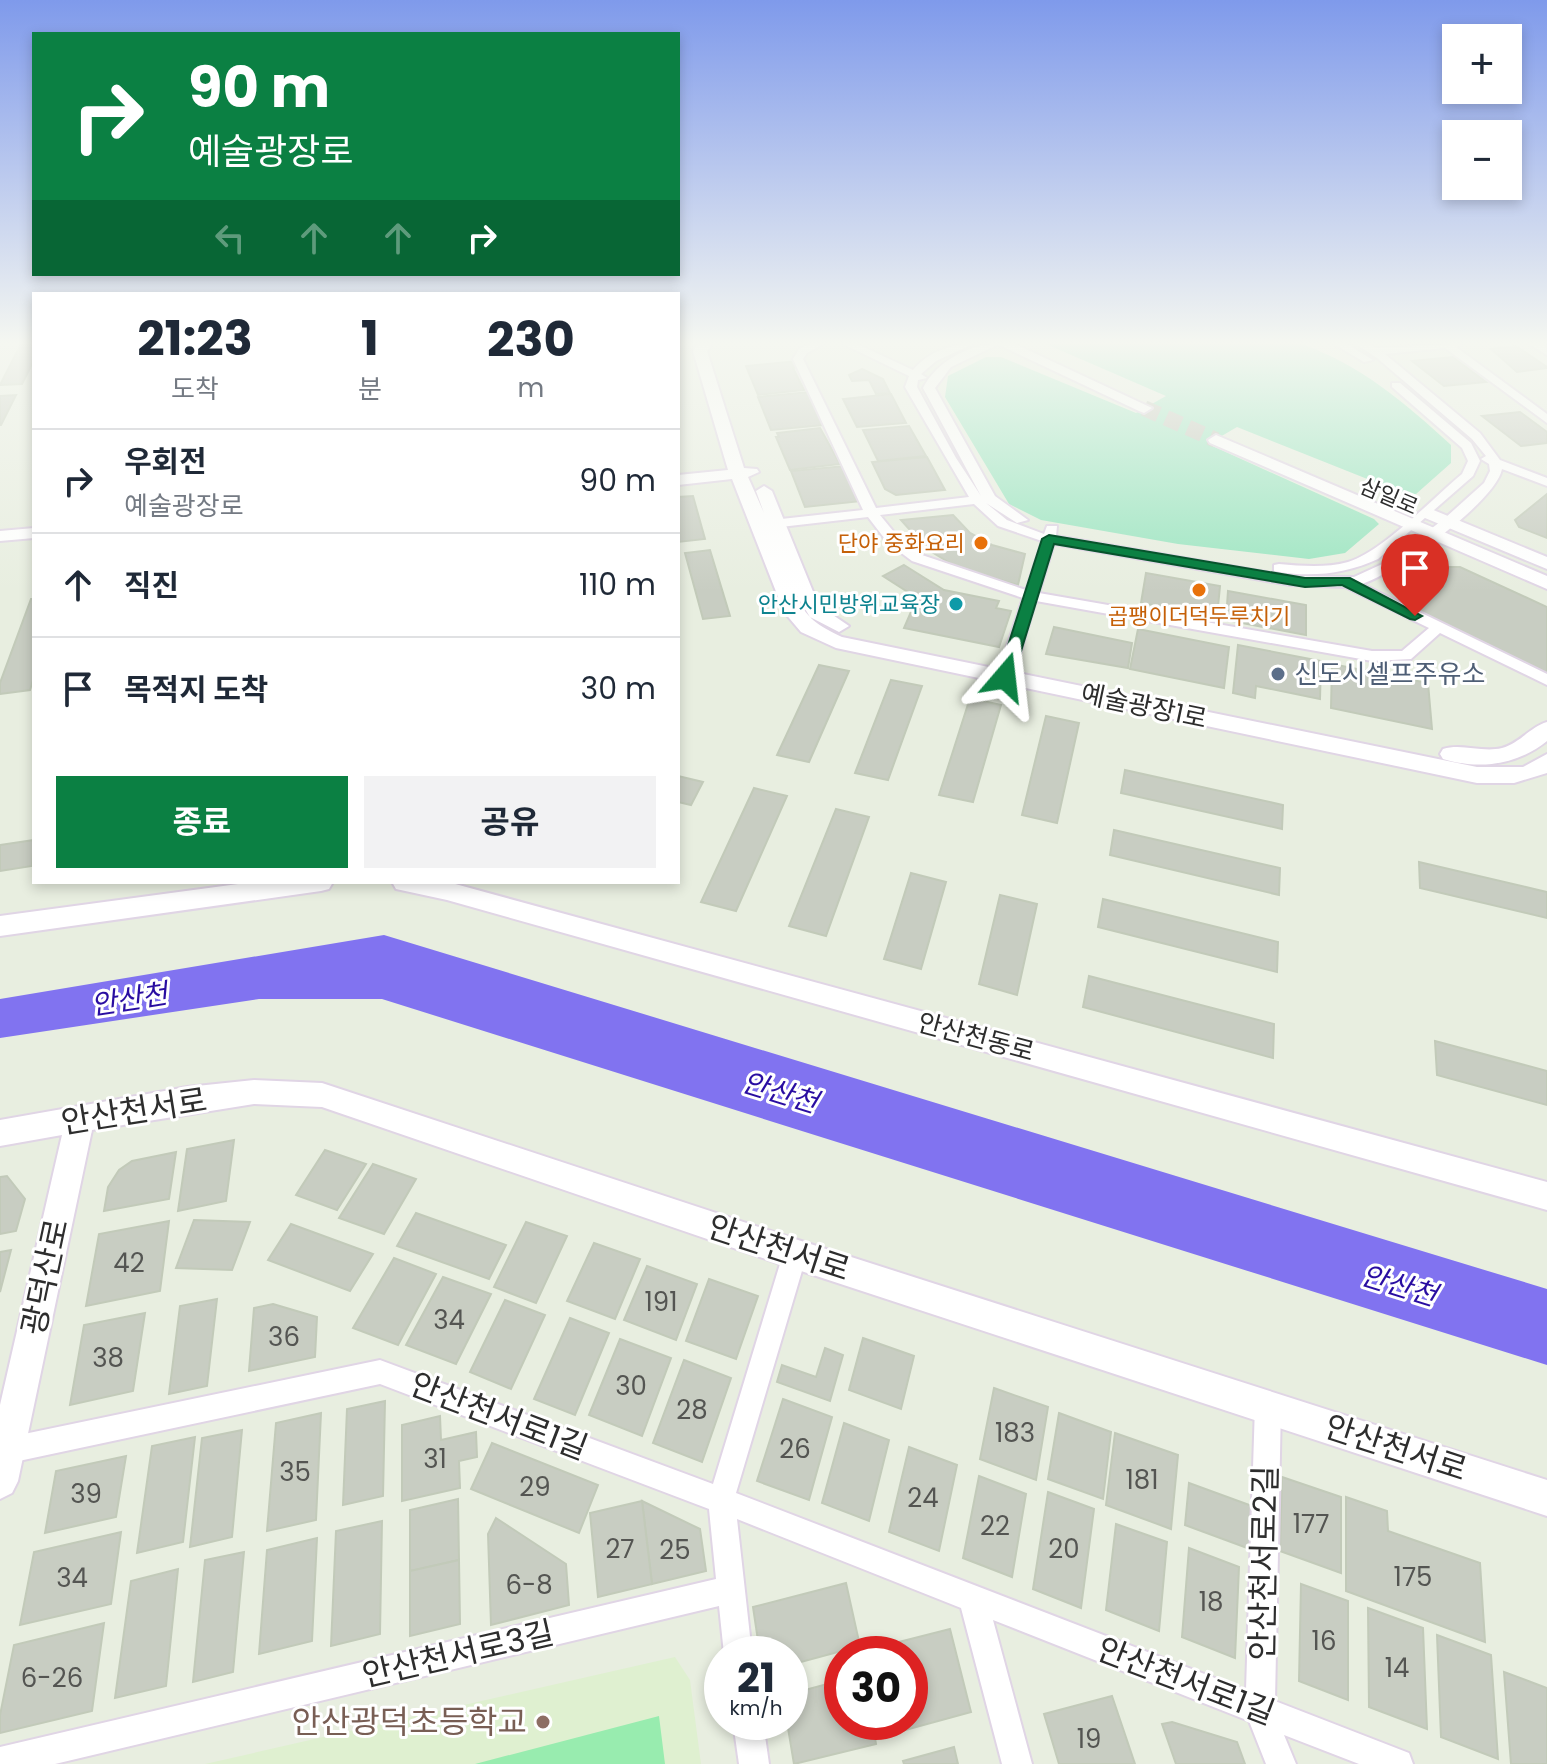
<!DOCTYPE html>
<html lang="ko">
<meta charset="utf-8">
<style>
:root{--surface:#fff;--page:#f2f2f3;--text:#1f2937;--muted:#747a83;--line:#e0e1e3;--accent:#0b8043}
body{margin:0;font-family:Poppins,"Noto Sans KR",sans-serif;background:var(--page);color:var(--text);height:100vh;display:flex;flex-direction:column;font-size:30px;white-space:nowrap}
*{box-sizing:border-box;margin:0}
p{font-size:26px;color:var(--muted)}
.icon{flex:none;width:44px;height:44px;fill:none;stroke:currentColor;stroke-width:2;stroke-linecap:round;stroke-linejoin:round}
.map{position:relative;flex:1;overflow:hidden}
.side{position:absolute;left:32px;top:292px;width:648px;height:592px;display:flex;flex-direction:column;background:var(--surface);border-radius:0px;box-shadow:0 4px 12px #0003}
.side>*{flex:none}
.hud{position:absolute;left:32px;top:32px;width:648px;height:244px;border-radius:0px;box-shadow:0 4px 12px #0003;background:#0b8043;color:#fff;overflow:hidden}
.fabs{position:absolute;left:1442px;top:24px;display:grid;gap:16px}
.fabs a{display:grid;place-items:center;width:80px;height:80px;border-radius:0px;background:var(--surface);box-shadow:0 4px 12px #0003;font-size:40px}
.speed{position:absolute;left:704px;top:1636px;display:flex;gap:16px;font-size:40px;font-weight:700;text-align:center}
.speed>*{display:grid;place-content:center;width:104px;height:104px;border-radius:50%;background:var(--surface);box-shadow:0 4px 12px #0003;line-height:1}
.speed small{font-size:20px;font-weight:400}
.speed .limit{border:12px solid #d22;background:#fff;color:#111}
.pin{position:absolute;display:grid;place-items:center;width:68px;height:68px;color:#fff;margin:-82px -34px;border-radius:50% 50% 50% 0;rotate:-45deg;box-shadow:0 0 8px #0007}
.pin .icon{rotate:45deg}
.me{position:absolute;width:88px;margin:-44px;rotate:17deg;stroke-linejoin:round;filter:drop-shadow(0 0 6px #0008)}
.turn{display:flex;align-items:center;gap:28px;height:168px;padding:0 24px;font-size:36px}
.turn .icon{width:104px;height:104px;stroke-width:2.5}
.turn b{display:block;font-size:56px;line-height:68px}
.lanes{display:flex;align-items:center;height:76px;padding:0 24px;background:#0003;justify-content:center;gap:40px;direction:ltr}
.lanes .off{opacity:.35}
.eta{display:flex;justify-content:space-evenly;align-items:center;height:136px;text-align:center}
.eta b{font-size:48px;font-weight:700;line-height:56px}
.cta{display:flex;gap:16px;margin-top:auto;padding:16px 24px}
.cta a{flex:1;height:92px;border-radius:0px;background:var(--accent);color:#fff;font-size:32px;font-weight:700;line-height:92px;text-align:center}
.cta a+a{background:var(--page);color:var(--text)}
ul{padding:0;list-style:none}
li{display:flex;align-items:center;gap:24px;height:104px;padding:0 24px;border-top:2px solid var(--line)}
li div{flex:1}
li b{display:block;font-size:30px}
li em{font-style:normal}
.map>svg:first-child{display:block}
.education{fill:#dff0d0}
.green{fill:#9ce5c1}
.pitch{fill:#98ecaf}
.water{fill:#8173f0}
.building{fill:#c8cdc2;stroke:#c2cab9;stroke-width:2}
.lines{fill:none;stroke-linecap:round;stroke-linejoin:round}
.secondary-tunnel{stroke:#c3c7bc;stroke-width:16;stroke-dasharray:16 8;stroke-linecap:butt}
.street-casing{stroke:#e0d5e5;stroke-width:4}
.secondary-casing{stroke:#e0d5e5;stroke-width:4}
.street{fill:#fff;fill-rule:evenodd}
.secondary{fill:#fff;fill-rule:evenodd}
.route{fill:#0b8043;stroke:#07532c;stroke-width:2}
.food-dot{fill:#e8710a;stroke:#fff;stroke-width:3}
.culture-dot{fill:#0f9aa8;stroke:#fff;stroke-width:3}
.service-dot{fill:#5c6f8a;stroke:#fff;stroke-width:3}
.education-dot{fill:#8d6e63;stroke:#fff;stroke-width:3}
.labels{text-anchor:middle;stroke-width:6;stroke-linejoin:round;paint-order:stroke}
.far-street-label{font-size:22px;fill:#2d2d2d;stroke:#fff}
.far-food-label{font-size:22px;fill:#c56008;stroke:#fff;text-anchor:end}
.far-culture-label{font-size:22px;fill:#0d838f;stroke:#fff;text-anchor:end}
.service-label{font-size:26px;fill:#4e5e75;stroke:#fff;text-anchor:start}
.street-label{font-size:26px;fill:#2d2d2d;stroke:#fff}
.near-number-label{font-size:26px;fill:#545552}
.water-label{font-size:28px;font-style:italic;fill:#290da1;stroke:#fff}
.near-street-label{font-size:32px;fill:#2d2d2d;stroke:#fff}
.near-education-label{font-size:32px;fill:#785e54;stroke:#fff;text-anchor:end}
</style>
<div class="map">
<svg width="1547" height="1764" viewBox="0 0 1547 1764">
<rect width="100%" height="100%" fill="#e8eee0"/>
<!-- education -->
<path class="education" d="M675,1657L690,1680L701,1764H205Z"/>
<!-- green -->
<path class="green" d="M1046,344H1302C1362,366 1404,402 1451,445V463L1416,494H1405L1237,427L1208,444L1374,519L1379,524L1345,553L1309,559L1178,544L1041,520L1009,504L945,397L948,376L986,357H1001L1136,413L1166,396Z"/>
<!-- pitch -->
<path class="pitch" d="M659,1716L665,1764H475Z"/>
<!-- water -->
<path class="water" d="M384,935L1547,1289V1365L382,999H259L0,1038V999Z"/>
<!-- building -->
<g class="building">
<path d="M21,344H34V360L22,384L0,385Z"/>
<path d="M1516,346L1547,367V368L1517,372L1491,349Z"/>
<path d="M1453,357L1486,382L1444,386L1412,361Z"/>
<path d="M798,361L801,367L793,368L804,390L758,395L746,366Z"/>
<path d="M862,369L883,379L890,393L876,394L869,380L852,381L849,375Z"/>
<path d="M810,392L825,425L771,430L758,397Z"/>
<path d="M891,394L906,423L857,427L843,399Z"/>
<path d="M16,395L1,425H0V396Z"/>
<path d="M1520,412L1547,432V443L1521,446L1482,416Z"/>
<path d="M909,426L926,456L878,461L863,430Z"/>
<path d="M820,428L840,464L790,470L776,437H779L777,433Z"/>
<path d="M927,457L945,490L896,495L885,489L872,462Z"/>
<path d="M845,466L862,501L805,507L791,471Z"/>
<path d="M1547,494V538L1519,527L1515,520Z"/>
<path d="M693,496L705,539L678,542V497Z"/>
<path d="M953,515L970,533L992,545L1025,554L1018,585L958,568L927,549L901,520Z"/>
<path d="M710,550L730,616L703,619L685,553Z"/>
<path d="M904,565L944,590L999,601L996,608L1011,611L999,647L904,628L917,598L883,576Z"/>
<path d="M1441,567H1460L1547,607V676L1395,603Z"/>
<path d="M1146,573L1220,586L1217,617L1141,603Z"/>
<path d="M1228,591L1306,605V635L1226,620Z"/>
<path d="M31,599H34V677L30,690L0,694V683Z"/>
<path d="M1054,627L1132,643L1128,668L1046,654Z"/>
<path d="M1138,629L1229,647L1224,688L1130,669Z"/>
<path d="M1238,645L1321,661L1320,699L1256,686L1255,698L1233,693Z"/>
<path d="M1332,664L1428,683L1432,729L1331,708Z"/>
<path d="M819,665L849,671L809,762L777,755Z"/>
<path d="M891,680L922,686L888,780L855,773Z"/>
<path d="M970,698L1001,705L973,802L939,795Z"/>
<path d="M1046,716L1079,723L1057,823L1022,815Z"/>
<path d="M1125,770L1283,805L1282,829L1121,793Z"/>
<path d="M678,776L703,782L691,805L678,802Z"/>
<path d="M754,788L787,796L736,911L701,902Z"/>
<path d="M836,809L869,817L826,936L789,926Z"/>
<path d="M1114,830L1280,868L1279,895L1110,855Z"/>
<path d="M34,840L32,866L0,871V845Z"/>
<path d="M1419,862L1547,892V918L1420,888Z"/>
<path d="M911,873L946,882L921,969L884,959Z"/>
<path d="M1000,895L1037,904L1017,995L979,984Z"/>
<path d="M1103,899L1278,942L1277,972L1098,927Z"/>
<path d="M1089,976L1274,1024L1273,1058L1083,1007Z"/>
<path d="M1435,1041L1547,1071V1105L1437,1075Z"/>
<path d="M234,1140L226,1201L178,1211L187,1149Z"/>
<path d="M325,1150L366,1164L337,1210L296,1195Z"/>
<path d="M176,1152L169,1199L104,1211L108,1187L119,1170L132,1161Z"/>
<path d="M373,1164L416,1179L384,1234L339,1218Z"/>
<path d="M7,1176L25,1199L16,1231L0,1234V1177Z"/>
<path d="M416,1213L506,1245L489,1279L397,1246Z"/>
<path d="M194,1220L250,1222L232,1270L176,1268Z"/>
<path d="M169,1221L160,1291L86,1306L99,1234Z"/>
<path d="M526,1222L567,1236L536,1303L494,1287Z"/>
<path d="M291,1224L373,1254L350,1291L268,1260Z"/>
<path d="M594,1243L640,1259L615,1319L567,1301Z"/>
<path d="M11,1250L0,1292V1252Z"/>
<path d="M394,1258L436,1274L398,1345L353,1328Z"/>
<path d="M647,1266L697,1284L676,1340L624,1320Z"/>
<path d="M443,1277L491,1294L456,1364L406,1345Z"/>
<path d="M709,1279L758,1296L736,1359L686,1341Z"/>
<path d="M217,1299L207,1386L169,1394L180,1306Z"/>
<path d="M505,1300L545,1315L511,1389L470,1372Z"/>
<path d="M273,1304L317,1317L315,1357L249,1371L254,1308Z"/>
<path d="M145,1313L133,1391L70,1405L84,1325Z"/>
<path d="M570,1318L609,1333L575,1415L534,1399Z"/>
<path d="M863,1338L914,1356L901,1409L849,1390Z"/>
<path d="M620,1339L671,1358L642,1436L589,1415Z"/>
<path d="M825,1348L843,1355L830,1401L777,1382L782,1365L816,1377Z"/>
<path d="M684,1360L731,1378L702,1462L653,1443Z"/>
<path d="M994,1388L1048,1407L1036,1480L980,1459Z"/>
<path d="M783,1399L832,1417L809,1500L757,1481Z"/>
<path d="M385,1401L383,1496L343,1505L347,1409Z"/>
<path d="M321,1413L316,1520L267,1531L276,1423Z"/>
<path d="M1059,1413L1111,1432L1103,1499L1048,1479Z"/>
<path d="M440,1416L441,1440L476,1432L477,1457L459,1461L460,1488L402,1501V1425Z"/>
<path d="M844,1423L889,1440L869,1521L822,1503Z"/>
<path d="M242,1430L232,1537L190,1547L202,1438Z"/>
<path d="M1115,1433L1178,1455L1171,1529L1106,1505Z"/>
<path d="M195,1437L183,1542L137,1553L152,1446Z"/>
<path d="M492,1443L598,1485L579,1533L471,1489Z"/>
<path d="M909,1447L957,1465L939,1551L889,1532Z"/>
<path d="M126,1456L116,1517L45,1533L56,1471Z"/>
<path d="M979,1476L1026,1494L1012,1577L963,1558Z"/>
<path d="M1282,1477L1341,1497V1573L1280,1551Z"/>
<path d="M1189,1483L1252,1506L1250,1549L1185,1525Z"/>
<path d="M1048,1492L1094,1509L1081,1608L1033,1589Z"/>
<path d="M1346,1497L1387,1511L1388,1531L1480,1563L1485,1642L1346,1591Z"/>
<path d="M458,1499L459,1560L410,1571V1510Z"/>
<path d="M642,1501L700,1529L706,1571L652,1584Z"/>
<path d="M642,1501L652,1584L598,1597L590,1513Z"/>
<path d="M496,1518L566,1564L569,1605L491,1625L488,1534Z"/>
<path d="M382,1521L380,1634L331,1646L336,1531Z"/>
<path d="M1116,1524L1167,1542L1159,1631L1106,1610Z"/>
<path d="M121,1532L111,1604L20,1625L34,1552Z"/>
<path d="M317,1538L312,1641L259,1654L267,1550Z"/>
<path d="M1189,1548L1239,1567L1235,1658L1182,1637Z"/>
<path d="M244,1552L233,1672L193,1682L205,1560Z"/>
<path d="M459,1560L460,1624L410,1636V1571Z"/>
<path d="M178,1569L166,1686L115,1698L131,1581Z"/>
<path d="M846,1583L860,1646L790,1665V1654H760L753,1607Z"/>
<path d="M1301,1584L1348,1601V1700L1299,1681Z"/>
<path d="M1368,1608L1423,1628L1427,1729L1369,1707Z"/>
<path d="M104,1623L92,1711L0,1733V1715L14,1645Z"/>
<path d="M950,1629L971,1712L898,1732L896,1722H910V1654H880L879,1647Z"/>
<path d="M1437,1635L1491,1655L1498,1759L1441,1737Z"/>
<path d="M1504,1672L1547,1688V1764H1511Z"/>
<path d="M842,1680V1722H872L876,1744L794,1764L787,1722H790V1694Z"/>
<path d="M1112,1696L1135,1764H1059L1044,1714Z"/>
<path d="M1172,1722L1237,1742L1245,1764H1176L1162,1724Z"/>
<path d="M954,1747L958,1764H904L903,1761Z"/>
</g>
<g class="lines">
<!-- secondary-tunnel -->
<path class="secondary-tunnel" d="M1144,408L1216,440"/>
<!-- street casing -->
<g class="street-casing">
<g id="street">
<path d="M810,344H823L807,353L803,359L876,508L969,497L905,387L909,376L843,344H857L913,370C928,352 951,344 973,344L936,361L921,374L927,378L918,380L917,387L956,458L981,496L923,388C937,361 969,344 999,344L951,367L935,388L995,496L1028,520L1017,523L986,503L1007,520L1044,534L1047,526H1057L1056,536L1290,576L1354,577L1391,560L1445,518L1484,483L1490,471L1489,464L1481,459L1486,456L1472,439L1377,358L1356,344H1368L1376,348L1461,344L1456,347L1547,414V423L1445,348L1385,354L1480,433L1500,460L1547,478V486L1502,469C1496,502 1394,574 1362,584L1547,674V685L1440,633L1411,659L1372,661L1036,601L1013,677L1005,682L1000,680L997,677L1023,598L912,561L888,543L868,517L763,529L756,525L763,521L863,510L793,359L799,349ZM974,504L998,526L1042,541L1026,590L922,555L898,537L880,515ZM1054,544L1290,585L1345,587L1429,628L1402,651H1372L1039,593Z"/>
<path d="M1334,344H1347L1373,360L1364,362Z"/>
<path d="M1392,383H1400L1471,443L1480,461L1473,476L1378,559C1346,574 1309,578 1274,571V565L1279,564C1302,566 1326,568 1348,562C1382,552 1433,498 1462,474L1468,461L1462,448L1392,387Z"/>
<path d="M795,1243L803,1246L807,1254L736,1493L1246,1690L1255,1405L1259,1396L1268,1392L1277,1396L1281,1405L1275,1701L1409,1753L1413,1764H1359L1284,1735L1296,1764H1266L1249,1721L993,1620L1032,1764H1002L961,1608L737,1519L752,1654H724L719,1606L55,1764H0V1747L716,1579L709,1509L380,1384L0,1465V1439L380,1360L713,1484L783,1254L787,1246Z"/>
<path d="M733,1722H763L769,1764H739Z"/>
</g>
</g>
<!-- secondary casing -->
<g class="secondary-casing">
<g id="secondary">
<path d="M698,344H712L707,351L744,468L757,469L759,472L748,477L764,513L756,491L764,486L772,491L814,594L824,609L849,626L839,632L810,617L796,594C805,618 819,626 842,637L1477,767H1523L1547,754V773L1514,783H1477L836,648L801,632L784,612L732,479L678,485V475L728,470L693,351Z"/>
<path d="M997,344H1015L1152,408L1144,413L1139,411Z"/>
<path d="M1529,344H1546L1547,355Z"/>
<path d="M1216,435L1547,576V589L1210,443L1208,440Z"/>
<path d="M1431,509L1547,557V569L1425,518L1422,514Z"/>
<path d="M34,528V538L0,541V531Z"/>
<path d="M1547,722V741C1517,765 1480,770 1443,759L1440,754L1443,749C1462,743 1482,753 1502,748C1520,743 1530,727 1547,722Z"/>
<path d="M253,882H333L329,889L321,891L0,936V916Z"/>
<path d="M392,882H448L1547,1182V1210L447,900L396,889Z"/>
<path d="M254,1080L322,1083L795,1239L1547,1480V1516L795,1269L322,1107L254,1104L92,1130L18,1481L12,1493L0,1499V1405L62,1135L0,1146V1120L187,1087Z"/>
</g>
</g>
<!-- street -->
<use href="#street" class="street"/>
<!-- secondary -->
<use href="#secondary" class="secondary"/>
</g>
<!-- sky -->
<linearGradient id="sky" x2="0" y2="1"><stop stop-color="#7f9aeb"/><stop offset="0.58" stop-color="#f5f7f1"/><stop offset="1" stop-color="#f5f7f1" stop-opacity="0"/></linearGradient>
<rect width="1547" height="591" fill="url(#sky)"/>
<!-- route -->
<path class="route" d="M1049,535L1305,578H1350L1422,616L1415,620L1410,619L1342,585L1305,587L1054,544L1013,677L1005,682L1000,681L998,677L1042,539Z"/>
<!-- markers -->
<g class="food-dot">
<circle cx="981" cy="543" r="8"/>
<circle cx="1199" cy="590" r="8"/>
</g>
<circle class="culture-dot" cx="956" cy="604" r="8"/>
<circle class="service-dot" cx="1278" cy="674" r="8"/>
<circle class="education-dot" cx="543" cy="1722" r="8"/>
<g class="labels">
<!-- far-street labels -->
<g class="far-street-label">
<text transform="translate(1389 496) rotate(23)" y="8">삼일로</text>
</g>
<!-- far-food labels -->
<g class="far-food-label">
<text x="965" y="551">단야 중화요리</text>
<text x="1199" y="624" text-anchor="middle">곱팽이더덕두루치기</text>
</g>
<!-- far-culture labels -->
<g class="far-culture-label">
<text x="940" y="612">안산시민방위교육장</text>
</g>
<!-- service labels -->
<g class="service-label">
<text x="1294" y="683">신도시셀프주유소</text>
</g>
<!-- street labels -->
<g class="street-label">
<text transform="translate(1144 706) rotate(12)" y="9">예술광장1로</text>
<text transform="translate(976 1037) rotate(15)" y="9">안산천동로</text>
</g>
<!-- near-number labels -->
<g class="near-number-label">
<text x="129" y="1272">42</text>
<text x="661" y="1311">191</text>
<text x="449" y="1329">34</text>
<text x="284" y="1346">36</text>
<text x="108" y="1367">38</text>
<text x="631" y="1395">30</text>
<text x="692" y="1419">28</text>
<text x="1015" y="1442">183</text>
<text x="795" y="1458">26</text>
<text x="435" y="1468">31</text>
<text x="295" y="1481">35</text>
<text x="1142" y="1489">181</text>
<text x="535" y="1496">29</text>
<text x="86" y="1503">39</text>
<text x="923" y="1507">24</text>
<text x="1311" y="1533">177</text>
<text x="995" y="1535">22</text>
<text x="620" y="1558">27</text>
<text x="1064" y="1558">20</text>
<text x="675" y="1559">25</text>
<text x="1413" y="1586">175</text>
<text x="72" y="1587">34</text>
<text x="529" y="1594">6-8</text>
<text x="1211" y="1611">18</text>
<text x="1324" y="1650">16</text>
<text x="1397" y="1677">14</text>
<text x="52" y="1687">6-26</text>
<text x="1089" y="1748">19</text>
</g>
<!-- water labels -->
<g class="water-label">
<text transform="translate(129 999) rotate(-9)" y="10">안산천</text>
<text transform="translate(780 1092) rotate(17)" y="10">안산천</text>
<text transform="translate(1399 1285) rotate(17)" y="10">안산천</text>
</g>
<!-- near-street labels -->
<g class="near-street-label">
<text transform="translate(134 1111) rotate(-9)" y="11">안산천서로</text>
<text transform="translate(779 1248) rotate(18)" y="11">안산천서로</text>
<text transform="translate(45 1277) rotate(-78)" y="11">광덕산로</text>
<text transform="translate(499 1416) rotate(21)" y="11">안산천서로1길</text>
<text transform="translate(1396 1448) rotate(18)" y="11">안산천서로</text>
<text transform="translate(1264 1563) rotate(-89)" y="11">안산천서로2길</text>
<text transform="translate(458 1654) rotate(-13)" y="11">안산천서로3길</text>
<text transform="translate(1186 1681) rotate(21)" y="11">안산천서로1길</text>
</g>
<!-- near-education labels -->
<g class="near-education-label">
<text x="527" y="1733">안산광덕초등학교</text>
</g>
</g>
</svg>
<div class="fabs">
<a>+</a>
<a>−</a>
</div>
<div class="speed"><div>21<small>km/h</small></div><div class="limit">30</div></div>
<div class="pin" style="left:1415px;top:616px;background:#d93025"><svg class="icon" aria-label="arrive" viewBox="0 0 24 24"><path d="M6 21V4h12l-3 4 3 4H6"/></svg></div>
<svg class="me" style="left:1005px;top:677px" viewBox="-20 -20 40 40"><path d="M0-17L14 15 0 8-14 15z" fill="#0b8043" stroke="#fff" stroke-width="4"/></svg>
<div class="hud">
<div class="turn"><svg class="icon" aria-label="right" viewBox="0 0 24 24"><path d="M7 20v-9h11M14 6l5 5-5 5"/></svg><div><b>90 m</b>예술광장로</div></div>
<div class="lanes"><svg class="icon off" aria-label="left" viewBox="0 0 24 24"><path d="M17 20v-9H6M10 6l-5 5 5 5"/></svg><svg class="icon off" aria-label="ahead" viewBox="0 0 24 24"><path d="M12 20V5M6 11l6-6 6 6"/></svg><svg class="icon off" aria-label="ahead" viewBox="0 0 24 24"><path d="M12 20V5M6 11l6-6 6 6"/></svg><svg class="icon" aria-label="right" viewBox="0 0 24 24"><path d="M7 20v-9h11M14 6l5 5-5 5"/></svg></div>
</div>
<section class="side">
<div class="eta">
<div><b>21:23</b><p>도착</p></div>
<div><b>1</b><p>분</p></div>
<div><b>230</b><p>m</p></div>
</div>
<ul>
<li><svg class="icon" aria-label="right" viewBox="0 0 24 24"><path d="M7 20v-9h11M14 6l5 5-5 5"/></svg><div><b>우회전</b><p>예술광장로</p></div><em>90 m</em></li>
<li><svg class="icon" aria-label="ahead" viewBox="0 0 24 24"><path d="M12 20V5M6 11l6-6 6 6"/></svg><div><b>직진</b></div><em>110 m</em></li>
<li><svg class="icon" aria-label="arrive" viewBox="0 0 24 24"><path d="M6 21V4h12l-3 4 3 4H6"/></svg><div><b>목적지 도착</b></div><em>30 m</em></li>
</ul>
<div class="cta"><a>종료</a><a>공유</a></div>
</section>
</div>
